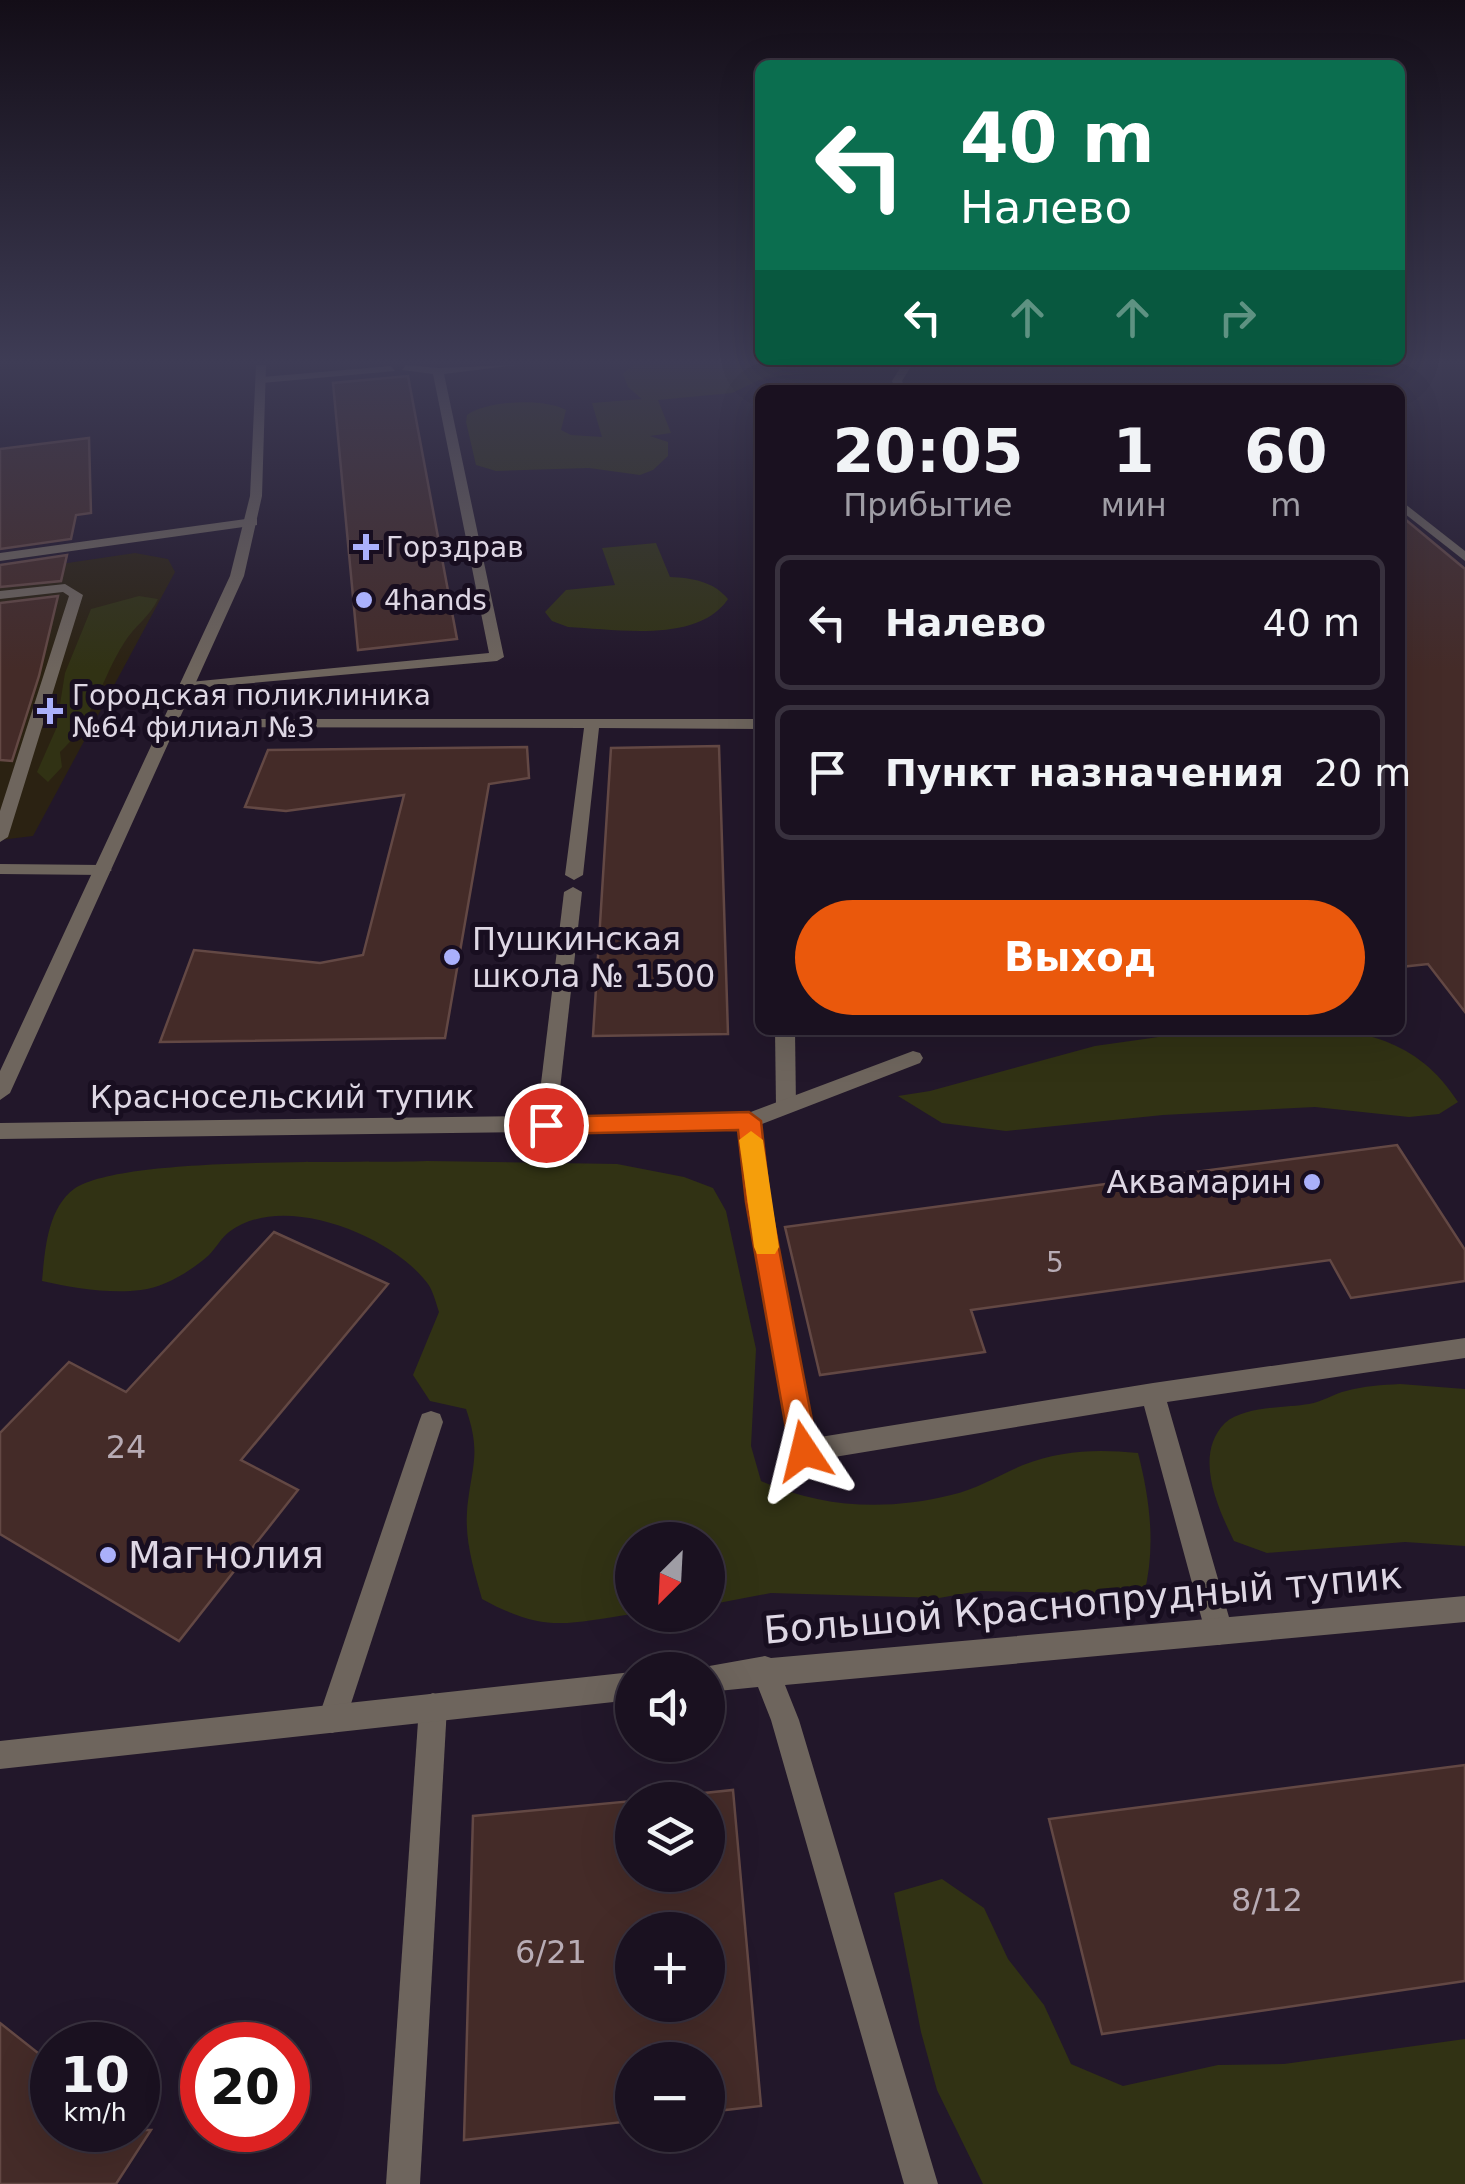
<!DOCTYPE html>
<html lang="ru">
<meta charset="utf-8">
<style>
:root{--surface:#1a1120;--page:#231a29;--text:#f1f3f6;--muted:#9f9da5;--line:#38313e;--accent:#ea580c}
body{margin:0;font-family:"DejaVu Sans",sans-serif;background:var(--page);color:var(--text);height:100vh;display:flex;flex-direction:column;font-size:38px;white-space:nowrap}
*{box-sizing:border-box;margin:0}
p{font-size:32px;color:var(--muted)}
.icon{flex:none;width:55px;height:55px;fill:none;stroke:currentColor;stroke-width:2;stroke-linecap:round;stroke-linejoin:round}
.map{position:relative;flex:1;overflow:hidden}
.sheet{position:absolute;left:755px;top:385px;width:650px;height:650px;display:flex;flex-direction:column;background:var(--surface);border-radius:15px;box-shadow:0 10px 40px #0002,0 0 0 2px var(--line)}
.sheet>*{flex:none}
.hud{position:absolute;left:755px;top:60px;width:650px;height:305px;border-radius:15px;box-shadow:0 10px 40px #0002,0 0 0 2px var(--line);background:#0b6e4f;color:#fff;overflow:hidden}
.needle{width:65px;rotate:204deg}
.tools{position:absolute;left:615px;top:1522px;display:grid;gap:20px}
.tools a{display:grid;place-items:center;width:110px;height:110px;border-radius:50%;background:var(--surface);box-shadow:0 10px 40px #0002,0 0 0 2px var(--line);font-size:50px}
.speed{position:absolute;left:30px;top:2022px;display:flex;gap:20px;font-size:50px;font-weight:700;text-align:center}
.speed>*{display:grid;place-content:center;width:130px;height:130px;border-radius:50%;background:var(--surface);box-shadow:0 10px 40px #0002,0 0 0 2px var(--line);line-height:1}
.speed small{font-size:25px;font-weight:400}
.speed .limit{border:15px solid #d22;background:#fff;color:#111}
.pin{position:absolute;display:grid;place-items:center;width:85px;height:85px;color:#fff;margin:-42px;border:5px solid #fff;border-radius:50%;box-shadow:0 2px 10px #0007}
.me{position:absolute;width:110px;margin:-55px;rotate:350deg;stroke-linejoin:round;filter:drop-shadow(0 0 8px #0008)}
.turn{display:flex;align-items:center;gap:35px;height:210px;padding:0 40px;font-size:45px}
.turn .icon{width:130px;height:130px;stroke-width:2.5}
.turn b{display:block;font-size:70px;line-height:85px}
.lanes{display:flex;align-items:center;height:95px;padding:0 40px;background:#0003;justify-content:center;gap:50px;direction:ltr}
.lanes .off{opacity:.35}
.eta{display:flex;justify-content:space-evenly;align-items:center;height:170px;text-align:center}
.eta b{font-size:60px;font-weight:700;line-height:70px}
.action{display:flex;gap:20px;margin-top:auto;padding:20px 40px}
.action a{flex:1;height:115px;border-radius:60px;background:var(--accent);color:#fff;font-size:40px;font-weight:700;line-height:115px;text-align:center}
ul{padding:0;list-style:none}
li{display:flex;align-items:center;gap:30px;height:135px;margin:0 20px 15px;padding:0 20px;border:5px solid var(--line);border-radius:15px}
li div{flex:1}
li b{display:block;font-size:38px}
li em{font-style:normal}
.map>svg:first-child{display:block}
.medical{fill:#2b2212}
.green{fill:#313214}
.building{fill:#442b28;stroke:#634844;stroke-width:2.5;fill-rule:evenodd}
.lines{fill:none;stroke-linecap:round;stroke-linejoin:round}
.service{fill:#6e655d;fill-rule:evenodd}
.minor{fill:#6e655d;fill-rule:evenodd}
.tertiary{fill:#6e655d;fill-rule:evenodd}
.route{fill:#ea580c;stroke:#983908;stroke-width:2.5}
.slow{fill:#f59e0b}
.poi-dot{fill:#aab0fb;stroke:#180e20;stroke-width:4}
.labels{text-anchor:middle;stroke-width:10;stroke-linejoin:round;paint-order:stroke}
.far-poi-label{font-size:28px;fill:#ded7e4;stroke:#180e20;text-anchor:start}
.number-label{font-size:28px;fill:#b8acb5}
.poi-label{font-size:32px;fill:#ded7e4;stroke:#180e20;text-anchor:start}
.street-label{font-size:32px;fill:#ded7e4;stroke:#180e20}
.near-number-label{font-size:32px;fill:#b8acb5}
.near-poi-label{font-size:38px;fill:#ded7e4;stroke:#180e20;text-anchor:start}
.near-street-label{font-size:38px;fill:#ded7e4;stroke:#180e20}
</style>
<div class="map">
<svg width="1465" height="2184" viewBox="0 0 1465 2184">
<rect width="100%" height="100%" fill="#22172a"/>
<!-- medical -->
<path class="medical" d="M135,553L168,559L175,572L33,836L0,840V573Z"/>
<!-- green -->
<g class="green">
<path d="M633,365H791L732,393L658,400L671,433L650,436L668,442V456L653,470L640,475L589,468L496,471L476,465L466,422L467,415C487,400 545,398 566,410L561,430L571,435L602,437L592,403L642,399L628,387L623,374Z"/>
<path d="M656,543L670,577C692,578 713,581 728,599C698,644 615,629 568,627L552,621L545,612L566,590L615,585L602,548Z"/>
<path d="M139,596L158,599C150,617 134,626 124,643C101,679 93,722 60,752L62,767L48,782L37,772L56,729L65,673L91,609Z"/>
<path d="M1208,1030C1303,1030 1400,1010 1458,1102L1439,1114L1409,1117L1315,1107L1163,1115L1006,1131L942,1123L898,1096L930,1091L1095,1046Z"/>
<path d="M427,1161L617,1164L684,1177L713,1188L726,1211L756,1349L751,1446L761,1481C822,1508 887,1511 951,1495C977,1489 999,1475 1023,1465C1062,1450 1097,1449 1138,1453C1150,1500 1156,1547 1144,1594L979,1591L939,1598L771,1593L708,1605V1540H632V1614C565,1624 544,1633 482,1599C474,1570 465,1542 467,1512C471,1466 482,1455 466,1409L430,1401L413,1375L439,1312C436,1303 433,1291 428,1284C392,1235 282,1191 229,1232C221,1238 216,1248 209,1255C191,1271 165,1287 141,1290C109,1294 74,1288 42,1281C45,1251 47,1209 74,1189C123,1155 357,1164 427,1161Z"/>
<path d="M1400,1384L1465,1389V1546L1405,1542L1267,1553L1234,1541C1218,1508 1193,1455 1225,1423C1244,1406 1285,1408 1309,1404C1322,1402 1333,1394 1346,1391C1364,1386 1382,1385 1400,1384Z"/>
<path d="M942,1879L984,1908L1008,1959L1044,2005L1071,2064L1123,2086L1218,2065L1284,2064L1465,2039V2184H983L937,2090L921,2032L894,1893Z"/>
</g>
<!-- building -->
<g class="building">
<path d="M408,376L457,639L358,650L333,383Z"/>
<path d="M89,438L91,513L76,515L71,539L0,549V449Z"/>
<path d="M1400,515L1465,569V1012L1428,964L1400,967Z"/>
<path d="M67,555L61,581L0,587V565Z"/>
<path d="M58,596L39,676L12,761L0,760V603Z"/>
<path d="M719,746L728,1034L593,1036L611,748Z"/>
<path d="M527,747L529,778L489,784L445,1038L160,1042L194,950L320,963L363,955L404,795L286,811L245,807L268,750Z"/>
<path d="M1397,1145L1465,1250V1281L1351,1298L1330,1260L971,1310L985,1352L820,1375L785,1227Z"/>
<path d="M274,1232L388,1284L241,1460L298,1490L179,1641L0,1534V1433L69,1362L126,1392Z"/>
<path d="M1465,1765V1981L1102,2034L1049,1819Z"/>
<path d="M733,1790L761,2106L708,2112V2060H632V2121L464,2140L473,1816L632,1801V1875H708V1800H638ZM632,1930H708V2005H632Z"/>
<path d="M0,2023L52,2064V2130H151L116,2184H0Z"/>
</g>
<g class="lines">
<!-- service -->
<g class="service">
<path d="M406,365L438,368L516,365L444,374L504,657L497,661L185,689V683L190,682L489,653L433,374L402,370Z"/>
<path d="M902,365H912L902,381L906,390H896L892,381Z"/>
<path d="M391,366L395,371L262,383L257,380L262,377Z"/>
<path d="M1400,500L1465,551V561L1400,510Z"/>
<path d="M253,518L257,519V525L0,561V553Z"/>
<path d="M65,584L83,595L8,837L0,842V811L69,596L63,592L0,599V591Z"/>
<path d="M172,719H760V729L599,728L583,875L574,880L565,875L584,728L167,727V721Z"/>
<path d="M0,864L103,865L112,870L103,875L0,874Z"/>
<path d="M573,887L582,892L556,1125L553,1130H539L536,1125L564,892Z"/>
<path d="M775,1030H795L796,1107L786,1114L776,1107Z"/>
<path d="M749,1113L756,1116L759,1121L769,1202L814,1438L1153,1383L1465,1338V1358L1167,1402L1233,1631L1229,1641L1219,1645L1209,1641L1205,1631L1144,1406L804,1462L795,1459L747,1202L739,1121L742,1116Z"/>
<path d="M431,1411L440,1414L443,1422L346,1719L342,1729L332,1733L322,1729L318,1719L419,1422L422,1414Z"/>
<path d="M433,1693L443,1697L447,1707L420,2184H386L419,1707L423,1697Z"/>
</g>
<!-- minor -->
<g class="minor">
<path d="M913,1051L920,1053L923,1058L920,1063L749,1129L0,1139V1123L748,1113Z"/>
<path d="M1465,1596V1622L785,1685L799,1720L938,2184H904L771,1720L758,1687L708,1692V1670L698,1668L765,1656L771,1658Z"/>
<path d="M632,1672V1700L0,1769V1741Z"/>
</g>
<!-- tertiary -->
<path class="tertiary" d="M256,365H266L262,496L244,576L10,1093L0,1100V1071L230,576L250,496Z"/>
</g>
<!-- sky -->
<linearGradient id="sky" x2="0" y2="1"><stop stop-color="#130d17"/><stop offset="0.54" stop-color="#3e3c55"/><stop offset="1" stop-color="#3e3c55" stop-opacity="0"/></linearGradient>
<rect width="1465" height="670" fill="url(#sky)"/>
<!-- route -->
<path class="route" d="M749,1112L761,1121L770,1202L818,1451L814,1460L804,1464L794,1460L790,1451L746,1202L738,1130L546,1134L535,1125L546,1117Z"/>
<!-- slow -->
<path class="slow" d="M751,1131L763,1140L779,1247L775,1254H757L754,1247L739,1140Z"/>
<!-- markers -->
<g class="poi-dot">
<path d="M361 532h10v10h10v10h-10v10h-10v-10h-10v-10h10z"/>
<circle cx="364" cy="600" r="10"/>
<path d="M45 696h10v10h10v10h-10v10h-10v-10h-10v-10h10z"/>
<circle cx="452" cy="957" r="10"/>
<circle cx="1312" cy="1182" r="10"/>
<circle cx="108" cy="1555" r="10"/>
</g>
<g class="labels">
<!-- far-poi labels -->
<g class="far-poi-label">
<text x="386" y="557">Горздрав</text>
<text x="384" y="610">4hands</text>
<text x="72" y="705">Городская поликлиника<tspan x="72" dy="32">№64 филиал №3</tspan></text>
</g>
<!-- number labels -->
<g class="number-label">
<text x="1055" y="1272">5</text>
</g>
<!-- poi labels -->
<g class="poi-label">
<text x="472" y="950">Пушкинская<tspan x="472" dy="37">школа № 1500</tspan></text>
<text x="1292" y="1193" text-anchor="end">Аквамарин</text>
</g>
<!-- street labels -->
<g class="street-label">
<text x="282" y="1108">Красносельский тупик</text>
</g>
<!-- near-number labels -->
<g class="near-number-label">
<text x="126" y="1458">24</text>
<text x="1267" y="1911">8/12</text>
<text x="551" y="1963">6/21</text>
</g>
<!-- near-poi labels -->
<g class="near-poi-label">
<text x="128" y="1568">Магнолия</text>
</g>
<!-- near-street labels -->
<g class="near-street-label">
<text transform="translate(1083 1603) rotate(-5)" y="13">Большой Краснопрудный тупик</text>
</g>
</g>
</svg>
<div class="tools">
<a><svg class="needle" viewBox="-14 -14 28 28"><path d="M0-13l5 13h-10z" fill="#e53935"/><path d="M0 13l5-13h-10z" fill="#9f9da5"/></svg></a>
<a><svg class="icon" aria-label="sound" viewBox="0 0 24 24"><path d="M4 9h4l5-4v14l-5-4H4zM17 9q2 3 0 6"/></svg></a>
<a><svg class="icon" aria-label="layers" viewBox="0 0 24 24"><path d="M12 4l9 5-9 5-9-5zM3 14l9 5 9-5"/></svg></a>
<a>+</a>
<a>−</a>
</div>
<div class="speed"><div>10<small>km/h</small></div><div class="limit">20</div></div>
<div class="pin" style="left:546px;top:1125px;background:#d93025"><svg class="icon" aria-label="arrive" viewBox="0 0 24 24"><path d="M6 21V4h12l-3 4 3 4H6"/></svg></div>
<svg class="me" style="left:804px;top:1451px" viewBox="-20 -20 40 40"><path d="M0-17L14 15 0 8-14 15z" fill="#ea580c" stroke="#fff" stroke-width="4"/></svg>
<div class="hud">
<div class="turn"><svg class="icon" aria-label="left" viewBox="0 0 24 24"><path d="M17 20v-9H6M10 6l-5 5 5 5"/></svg><div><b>40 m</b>Налево</div></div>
<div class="lanes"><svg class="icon" aria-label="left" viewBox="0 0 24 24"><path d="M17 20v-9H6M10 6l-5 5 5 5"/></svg><svg class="icon off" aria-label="ahead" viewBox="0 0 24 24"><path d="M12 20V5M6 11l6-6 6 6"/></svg><svg class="icon off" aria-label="ahead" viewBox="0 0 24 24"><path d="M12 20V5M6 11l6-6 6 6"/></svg><svg class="icon off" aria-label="right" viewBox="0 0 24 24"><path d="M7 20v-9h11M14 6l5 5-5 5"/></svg></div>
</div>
<section class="sheet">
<div class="eta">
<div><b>20:05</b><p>Прибытие</p></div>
<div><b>1</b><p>мин</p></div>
<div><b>60</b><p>m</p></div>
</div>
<ul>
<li><svg class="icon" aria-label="left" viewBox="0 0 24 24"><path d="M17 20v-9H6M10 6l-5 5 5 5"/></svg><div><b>Налево</b></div><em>40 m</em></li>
<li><svg class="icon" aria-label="arrive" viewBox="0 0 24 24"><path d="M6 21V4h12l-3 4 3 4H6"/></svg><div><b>Пункт назначения</b></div><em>20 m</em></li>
</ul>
<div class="action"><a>Выход</a></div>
</section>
</div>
